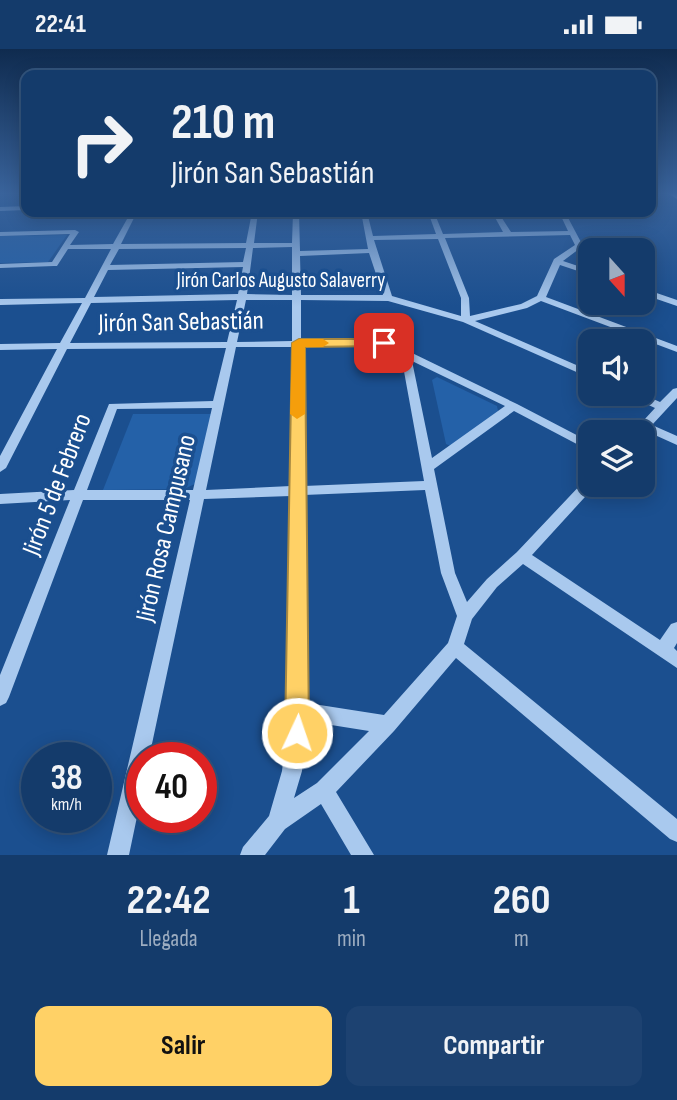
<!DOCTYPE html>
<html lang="es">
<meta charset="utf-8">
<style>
:root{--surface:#143b6b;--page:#1d4271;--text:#f1f3f6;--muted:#9dadc1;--line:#33557e;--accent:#ffd166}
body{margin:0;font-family:"Sofia Sans Condensed",sans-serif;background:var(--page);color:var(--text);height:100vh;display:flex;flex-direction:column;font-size:26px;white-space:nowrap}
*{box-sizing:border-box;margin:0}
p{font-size:23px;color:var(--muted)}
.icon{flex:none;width:38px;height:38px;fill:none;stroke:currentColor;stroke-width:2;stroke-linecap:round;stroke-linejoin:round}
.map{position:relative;height:806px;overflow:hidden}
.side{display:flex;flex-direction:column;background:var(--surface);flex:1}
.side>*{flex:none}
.hud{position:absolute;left:21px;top:21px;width:635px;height:147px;border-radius:14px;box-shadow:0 4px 18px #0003,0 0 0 2px var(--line);background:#143b6b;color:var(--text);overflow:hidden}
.needle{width:46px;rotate:159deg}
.buttons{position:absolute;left:578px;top:189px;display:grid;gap:14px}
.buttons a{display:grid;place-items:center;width:77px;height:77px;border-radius:14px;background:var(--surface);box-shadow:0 4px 18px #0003,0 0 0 2px var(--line);font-size:35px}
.speed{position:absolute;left:21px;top:693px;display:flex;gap:14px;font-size:35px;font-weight:700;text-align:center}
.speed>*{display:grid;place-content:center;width:91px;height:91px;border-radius:50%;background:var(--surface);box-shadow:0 4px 18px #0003,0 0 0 2px var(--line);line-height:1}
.speed small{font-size:18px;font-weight:400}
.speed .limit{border:10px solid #d22;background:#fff;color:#111}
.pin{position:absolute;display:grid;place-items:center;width:60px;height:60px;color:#fff;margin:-30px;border-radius:14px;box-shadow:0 4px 10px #0006}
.me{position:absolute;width:77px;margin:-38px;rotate:3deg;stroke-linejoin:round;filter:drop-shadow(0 0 5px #0008)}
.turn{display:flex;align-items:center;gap:24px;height:147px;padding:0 35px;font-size:32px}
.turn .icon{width:91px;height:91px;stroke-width:2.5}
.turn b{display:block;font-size:49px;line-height:60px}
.eta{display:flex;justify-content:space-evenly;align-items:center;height:119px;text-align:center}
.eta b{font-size:42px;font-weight:700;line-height:49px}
.action{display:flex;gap:14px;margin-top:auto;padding:14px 35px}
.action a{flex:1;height:80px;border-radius:14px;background:var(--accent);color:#111;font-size:28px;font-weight:700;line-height:80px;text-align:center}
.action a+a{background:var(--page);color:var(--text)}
.status{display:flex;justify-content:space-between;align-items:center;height:49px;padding:0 35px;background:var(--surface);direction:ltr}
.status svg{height:19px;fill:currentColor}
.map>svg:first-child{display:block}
.green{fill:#2461a8}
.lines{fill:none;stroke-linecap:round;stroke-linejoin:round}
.minor{fill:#a9c9ee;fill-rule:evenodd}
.route{fill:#ffd166;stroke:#a68842;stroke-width:2}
.slow{fill:#f59e0b}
.labels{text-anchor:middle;stroke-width:7;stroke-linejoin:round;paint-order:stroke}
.far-street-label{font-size:21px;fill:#fff;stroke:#1b4f8f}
.street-label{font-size:26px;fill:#fff;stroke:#1b4f8f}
</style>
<div class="status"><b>22:41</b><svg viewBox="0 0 49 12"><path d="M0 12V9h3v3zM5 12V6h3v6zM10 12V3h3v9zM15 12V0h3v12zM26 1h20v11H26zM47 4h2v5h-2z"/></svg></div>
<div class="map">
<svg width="677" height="806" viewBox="0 0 677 806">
<rect width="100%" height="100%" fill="#1b4f8f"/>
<!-- green -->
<g class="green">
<path d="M67,186L48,213L0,214V187Z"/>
<path d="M437,328L497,357L498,362L453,398L446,395L432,331Z"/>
<path d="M133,365H214L197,434L184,440L103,441Z"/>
</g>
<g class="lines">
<!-- minor -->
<g class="minor">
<path d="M669,145H677V150Z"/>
<path d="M26,157V161L0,162V158Z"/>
<path d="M131,163H213L210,165L135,167L121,195L246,194L252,163H258L254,194H292L293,163H299L300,202L368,200L361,163H367L373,187L436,185L428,163H434L443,185L503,183L492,163H498L511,183L568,182L559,163H565L583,197L563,212L590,221V226L560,216L546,248L677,297V303L541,252L527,259L475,272L590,322V329L463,273L388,252L301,251V292L384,291L409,300L410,303L517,355L590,393V402L514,362L434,420L455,524L467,553L487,530L517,503L585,431L590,429V436H595V437L532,506L660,591L671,575L677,573V594L674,599L677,602V619L523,515L497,538L472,570L464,595L677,770V793L670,790L456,609L394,682L336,743L374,806H351L321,755L285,780L265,806H240L243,798L269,767L282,722L289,662L291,447L204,450L149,709H142V744L129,806H107L190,451H83L9,648L6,654L0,657V626L70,451L0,455V445L74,441L109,355L213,352L226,299L67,300L6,419L0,423V407L57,300L0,301V295L60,294L82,254L0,256V250L85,249L111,200H68L57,217H54L0,219V215L52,213L70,185L0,187V183L75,181L79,183L70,196L113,195ZM570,186L575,196L554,210L537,247L521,255L470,267L469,249L445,189ZM438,190L461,249V267L392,247L374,191ZM292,198V246L247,245L253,199ZM246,199L243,213L110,216L119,200ZM369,204L383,246H301L300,207ZM243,218L238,245L94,248L108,221ZM237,251L227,293L70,294L91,254ZM246,251H292V292L237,293ZM382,297L401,306L424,432L304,437L301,298ZM236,298H292L291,437L206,441ZM412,312L505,357L432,409ZM212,359L193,441H87L117,360ZM425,441L441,524L457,567L448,594L384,666L307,654L304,446ZM306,672L369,682L317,734L294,749L302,722Z"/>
<path d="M642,239L677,251V257L642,245Z"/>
<path d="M677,339V349L652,376L677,387V396L646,382L642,386V383H633L655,359L629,347L628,345H642L660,353L673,340Z"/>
</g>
</g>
<!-- sky -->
<linearGradient id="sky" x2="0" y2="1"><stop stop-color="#0f2b4f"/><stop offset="0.56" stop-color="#39639b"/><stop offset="1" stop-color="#39639b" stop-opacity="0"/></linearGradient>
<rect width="677" height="258" fill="url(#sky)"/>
<!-- route -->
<path class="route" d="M299,290H384L391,294L384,297L305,298L309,684L305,693L297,696L288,693L285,684L292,294Z"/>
<!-- slow -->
<path class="slow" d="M299,290H323L329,294L323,298H305V365L297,370L290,365L292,294Z"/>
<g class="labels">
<!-- far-street labels -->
<g class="far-street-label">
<text x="281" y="238">Jirón Carlos Augusto Salaverry</text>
</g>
<!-- street labels -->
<g class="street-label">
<text transform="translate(181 272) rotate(-1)" y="9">Jirón San Sebastián</text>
<text transform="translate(56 435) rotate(-69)" y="9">Jirón 5 de Febrero</text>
<text transform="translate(165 479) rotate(-77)" y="9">Jirón Rosa Campusano</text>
</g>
</g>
</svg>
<div class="buttons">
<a><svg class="needle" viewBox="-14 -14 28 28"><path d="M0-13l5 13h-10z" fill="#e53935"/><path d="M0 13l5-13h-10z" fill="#9dadc1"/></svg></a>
<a><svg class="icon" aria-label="sound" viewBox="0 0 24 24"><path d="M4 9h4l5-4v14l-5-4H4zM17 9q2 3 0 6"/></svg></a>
<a><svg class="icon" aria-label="layers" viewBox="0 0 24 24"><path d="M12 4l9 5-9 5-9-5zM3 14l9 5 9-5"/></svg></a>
</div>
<div class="speed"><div>38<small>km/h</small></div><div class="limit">40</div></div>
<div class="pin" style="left:384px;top:294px;background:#d93025"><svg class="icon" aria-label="arrive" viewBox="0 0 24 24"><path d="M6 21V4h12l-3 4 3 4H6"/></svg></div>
<svg class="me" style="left:297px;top:684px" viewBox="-20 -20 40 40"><circle r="17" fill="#ffd166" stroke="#fff" stroke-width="3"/><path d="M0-11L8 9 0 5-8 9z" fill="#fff"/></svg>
<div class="hud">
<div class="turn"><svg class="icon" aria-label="right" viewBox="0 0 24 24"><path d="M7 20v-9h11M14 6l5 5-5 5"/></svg><div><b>210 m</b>Jirón San Sebastián</div></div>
</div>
</div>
<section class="side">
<div class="eta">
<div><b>22:42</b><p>Llegada</p></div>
<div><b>1</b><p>min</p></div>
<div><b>260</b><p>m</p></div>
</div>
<div class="action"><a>Salir</a><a>Compartir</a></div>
</section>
